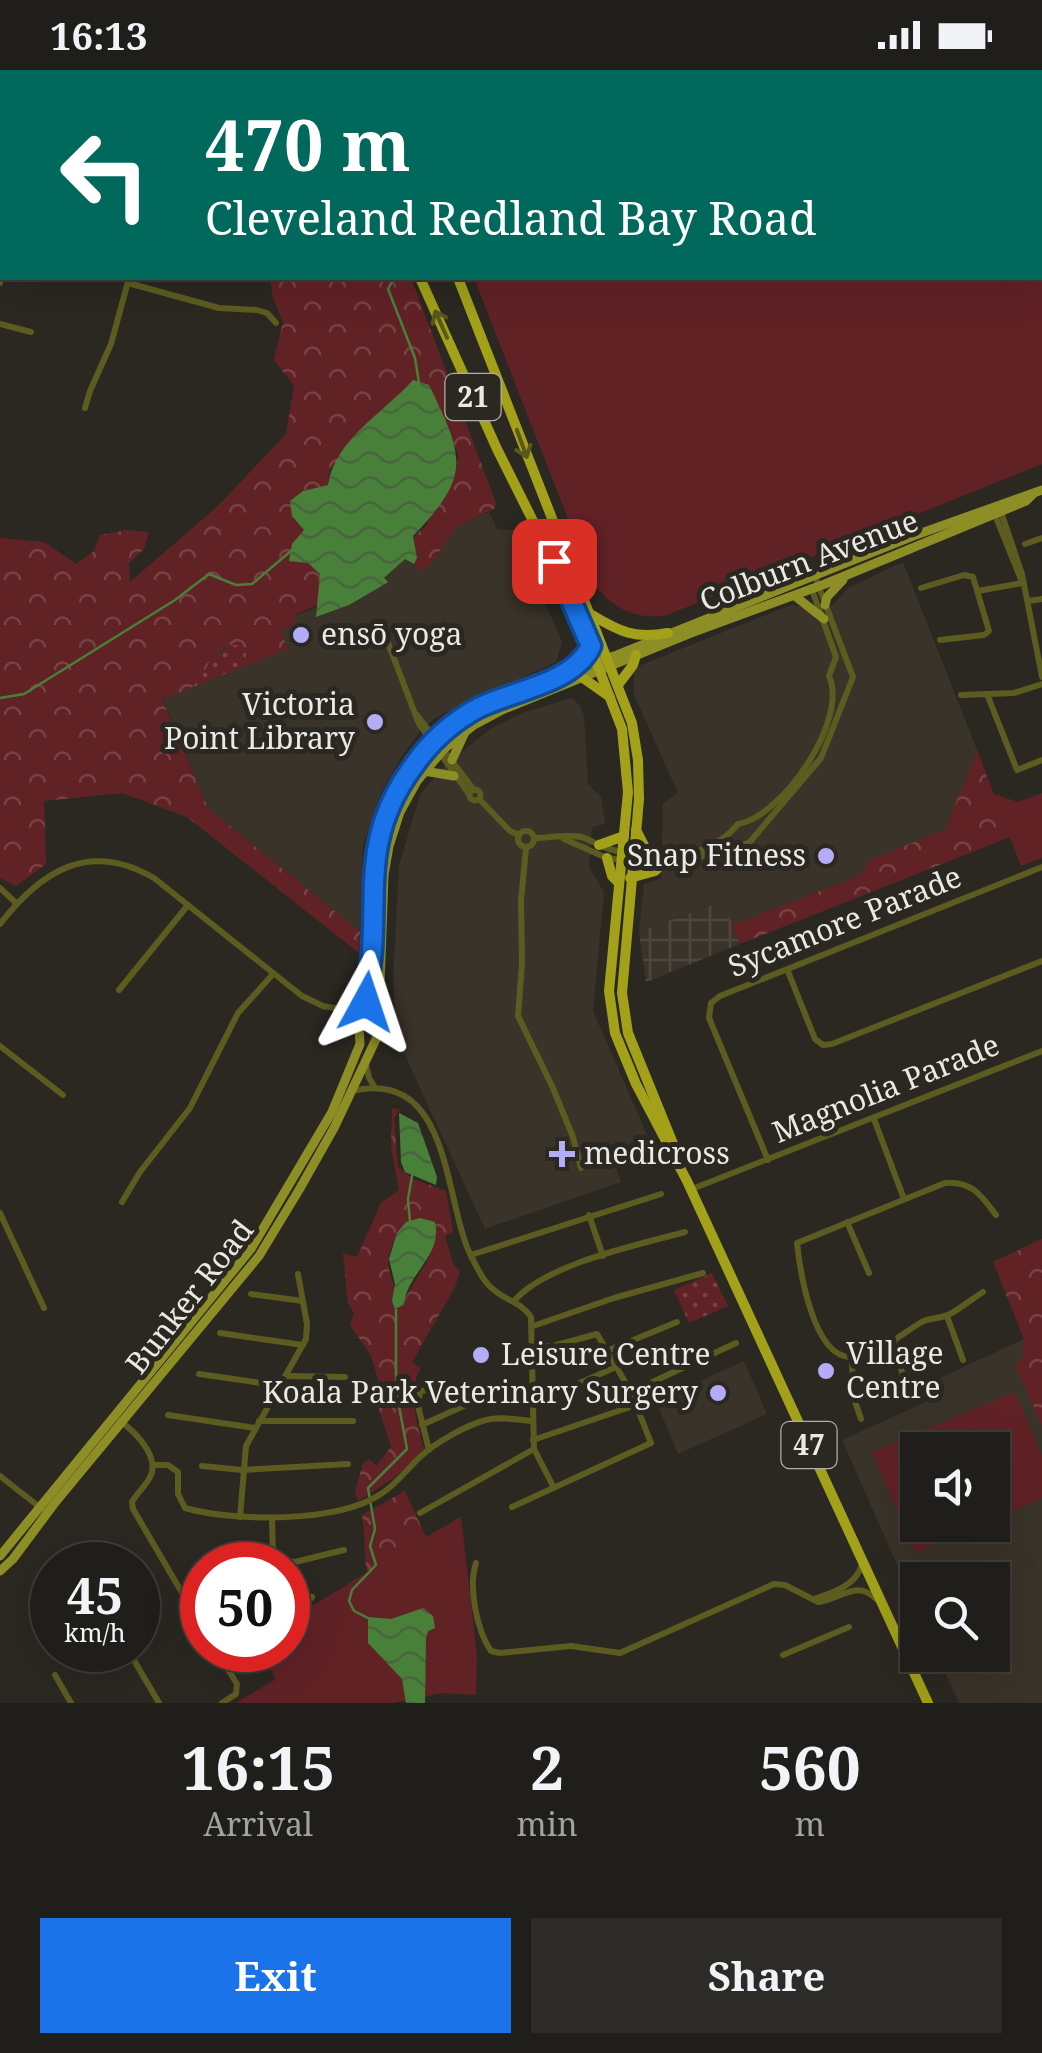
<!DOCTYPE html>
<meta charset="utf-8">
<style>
:root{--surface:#201e1a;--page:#2d2b27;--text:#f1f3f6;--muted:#a2a2a2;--line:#3d3c39;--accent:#1a73e8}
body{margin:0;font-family:"Noto Serif",serif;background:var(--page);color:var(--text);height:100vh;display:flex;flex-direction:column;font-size:38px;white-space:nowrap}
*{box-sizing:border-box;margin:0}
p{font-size:32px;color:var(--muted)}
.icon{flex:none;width:55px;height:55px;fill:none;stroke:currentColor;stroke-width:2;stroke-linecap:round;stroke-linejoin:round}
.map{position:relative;height:1633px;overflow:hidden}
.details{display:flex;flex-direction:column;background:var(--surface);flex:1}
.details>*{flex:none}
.top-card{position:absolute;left:0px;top:0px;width:1042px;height:210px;box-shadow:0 10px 40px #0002,0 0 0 2px var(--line);background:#00695c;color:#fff;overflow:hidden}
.controls{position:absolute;left:900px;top:1362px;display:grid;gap:20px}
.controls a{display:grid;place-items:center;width:110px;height:110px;border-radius:0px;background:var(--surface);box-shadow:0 10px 40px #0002,0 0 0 2px var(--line);font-size:50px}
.speed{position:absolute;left:30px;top:1472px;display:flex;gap:20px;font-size:50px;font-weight:700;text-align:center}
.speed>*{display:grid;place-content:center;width:130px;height:130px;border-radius:50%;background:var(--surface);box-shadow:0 10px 40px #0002,0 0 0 2px var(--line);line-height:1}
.speed small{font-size:25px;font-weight:400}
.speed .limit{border:15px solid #d22;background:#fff;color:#111}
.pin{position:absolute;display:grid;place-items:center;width:85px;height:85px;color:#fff;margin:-42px;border-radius:20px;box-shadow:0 5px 15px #0006}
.me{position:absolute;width:110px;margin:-55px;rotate:5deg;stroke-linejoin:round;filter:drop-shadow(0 0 8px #0008)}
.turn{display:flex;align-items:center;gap:35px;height:210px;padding:0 40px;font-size:45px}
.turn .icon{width:130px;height:130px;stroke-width:2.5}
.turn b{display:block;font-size:70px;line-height:85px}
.eta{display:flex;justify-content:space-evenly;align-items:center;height:170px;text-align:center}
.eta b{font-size:60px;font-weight:700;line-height:70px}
.cta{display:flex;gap:20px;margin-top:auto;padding:20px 40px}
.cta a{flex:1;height:115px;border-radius:0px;background:var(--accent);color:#fff;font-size:40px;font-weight:700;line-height:115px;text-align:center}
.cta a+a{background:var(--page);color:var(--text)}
.status{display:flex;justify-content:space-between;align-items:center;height:70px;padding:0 50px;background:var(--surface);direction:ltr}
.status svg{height:28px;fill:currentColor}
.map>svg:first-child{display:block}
.built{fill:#3a3329;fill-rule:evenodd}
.industrial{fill:url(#industrial-grid)}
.grass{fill:url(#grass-dots)}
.forest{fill:url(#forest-crowns);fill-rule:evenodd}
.park{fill:#612226}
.water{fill:url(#water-waves)}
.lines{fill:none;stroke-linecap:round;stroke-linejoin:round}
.stream{stroke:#498039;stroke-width:2.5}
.minor{stroke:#5c5c21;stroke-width:6}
.major{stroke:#8e8e26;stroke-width:9}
.highway{stroke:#a2a119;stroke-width:10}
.oneway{stroke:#5b581e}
.route-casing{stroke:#114b97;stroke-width:25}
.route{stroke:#1a73e8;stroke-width:18}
.poi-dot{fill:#b5acf8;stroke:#2b2822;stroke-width:4}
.labels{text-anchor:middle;stroke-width:10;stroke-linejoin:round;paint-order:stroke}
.shield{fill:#2b2822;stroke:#b1afaa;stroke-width:2.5}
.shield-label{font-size:28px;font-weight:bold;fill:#ebe9e5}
.street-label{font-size:30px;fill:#ebe9e5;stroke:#2b2822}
.poi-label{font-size:30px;fill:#ebe9e5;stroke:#2b2822;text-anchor:start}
</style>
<div class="status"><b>16:13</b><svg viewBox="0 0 49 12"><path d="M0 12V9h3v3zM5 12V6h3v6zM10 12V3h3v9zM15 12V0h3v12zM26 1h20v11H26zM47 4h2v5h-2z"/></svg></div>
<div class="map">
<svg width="1042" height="1633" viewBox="0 0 1042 1633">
<defs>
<pattern id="industrial-grid" width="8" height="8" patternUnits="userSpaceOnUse" patternTransform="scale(2.5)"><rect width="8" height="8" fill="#3a3329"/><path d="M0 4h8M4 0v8" fill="none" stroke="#4d473e"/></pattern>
<pattern id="grass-dots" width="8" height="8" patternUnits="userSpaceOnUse" patternTransform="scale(2.5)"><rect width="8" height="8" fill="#612226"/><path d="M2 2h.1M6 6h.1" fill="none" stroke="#784245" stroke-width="1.8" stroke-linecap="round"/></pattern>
<pattern id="forest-crowns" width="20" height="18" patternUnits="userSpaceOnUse" patternTransform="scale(2.5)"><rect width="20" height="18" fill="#612226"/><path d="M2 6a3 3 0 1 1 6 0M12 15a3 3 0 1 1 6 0" fill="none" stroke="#784245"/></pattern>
<pattern id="water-waves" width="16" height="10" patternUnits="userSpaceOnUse" patternTransform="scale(2.5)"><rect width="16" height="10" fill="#498039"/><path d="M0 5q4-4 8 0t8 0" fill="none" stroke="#48663e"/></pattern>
</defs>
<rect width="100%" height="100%" fill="#2b2822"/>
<!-- built -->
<g class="built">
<path d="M489,442L497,459L514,460L562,572L556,592L435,648L421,660L403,684L381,723L363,776L360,862L208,738L150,598L251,558L298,545L384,509L405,488L422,501L433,491L455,458Z"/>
<path d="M903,492L977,680L945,760L870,790L861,805L732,855L722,831L639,862L644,814L661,809L663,733L678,723L634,625V601L641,595L791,535L803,537L809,543L834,534L848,518Z"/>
<path d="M572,628L581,637L584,646L588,714L601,727L605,754L592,757L589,797L604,822L593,941L652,1076L614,1093L621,1112L485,1159L397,968L393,911L399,795L420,725L442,698L493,657L525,642Z"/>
<path d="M1042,1169V1633H959L937,1585H992V1510H918L917,1540L842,1370L932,1329L927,1314L1024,1269L993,1192ZM918,1380H992V1455H918Z"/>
<path d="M744,1291L767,1344L678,1384L656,1331Z"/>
</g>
<!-- industrial -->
<path class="industrial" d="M723,831L740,874L646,912L639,862Z"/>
<!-- grass -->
<g class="grass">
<path d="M231,575H243L247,579L245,596L193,617L206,593Z"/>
<path d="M712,1203L728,1236L689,1253L674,1220Z"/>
</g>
<!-- forest -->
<g class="forest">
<path d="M270,208H411L496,433L494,439L455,458L433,491L421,502L414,494L417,488L413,467L426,456L459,386L429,315L397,328L366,355L330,399L328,415L303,421L308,493L320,504L319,534L295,545V553L281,562L288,579L245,596L247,579C218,562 208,601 193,616C187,622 171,625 162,629L208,738L360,862L359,883L187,747L122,723L44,731L46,794L16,816L0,808V468L44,472L76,494L94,481L100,465L127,460L149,462L144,479L129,493L130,512L218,436L286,364L294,316L274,290L283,252L273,228Z"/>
<path d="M977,680L1010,767L740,874L732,855L861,805L869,790L945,760Z"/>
<path d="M392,1038L400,1040L394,1048L398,1097L413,1109L446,1121L453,1162L445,1166L453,1193L460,1202L455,1217L412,1292L421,1298C406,1321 417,1354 424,1379L394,1408L358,1431L355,1421L363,1393L370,1389L376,1396L391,1377L374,1324L378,1309L371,1286L350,1255L354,1243L348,1233L343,1183L357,1187L381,1133L399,1120L391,1077ZM406,1152L430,1186L404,1230L392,1231C397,1217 392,1212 389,1199C386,1182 396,1165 406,1152Z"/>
<path d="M1042,1169V1356L1015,1295L1022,1288L1024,1269L993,1192Z"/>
<path d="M405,1421L426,1467L461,1447L403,1609L406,1631L236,1633L276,1609L262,1584L288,1580L348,1514L367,1502C363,1483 366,1465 362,1445Z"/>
</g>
<!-- park -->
<g class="park">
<path d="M1042,12V394L667,545C636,551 611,537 593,513L474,208H1040Z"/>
<path d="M1042,723V788L1021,796L993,724L1018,732Z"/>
<path d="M1015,1322L1042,1386V1428L993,1449L992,1380H918V1455H978L915,1482L872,1382Z"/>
<path d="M461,1447L477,1585L476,1625L442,1623L392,1633H236L276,1609L259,1580H288V1550Z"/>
</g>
<!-- water -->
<g class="water">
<path d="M413,310L429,315C464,387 472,405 413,466L417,488L414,494L405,489L384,508L388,512L385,514L349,535L316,547L320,504L308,493L289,491L292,474L304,460L292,446L290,431L303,421L328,415C334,371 384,342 413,310Z"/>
<path d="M399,1043L418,1053L437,1107L436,1115L405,1102L401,1092Z"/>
<path d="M420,1148L435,1152C443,1186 406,1204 404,1235L395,1239L392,1231L395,1214L389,1189L397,1163L406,1152Z"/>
<path d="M423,1538L433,1546L435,1558L428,1561L426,1569L425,1633H406L402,1609L368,1573V1547L391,1549Z"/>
</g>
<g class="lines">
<!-- stream -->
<g class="stream">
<path d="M1019,0L1023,2"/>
<path d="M600,2L606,0"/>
<path d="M1040,4L1042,3"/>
<path d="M394,208L388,219L415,288L419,313"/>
<path d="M0,628L24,624L175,530L209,504L236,515L252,514L292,480"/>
<path d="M410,1153L408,1129L412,1106"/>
<path d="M370,1549L354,1541L349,1531L352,1520L376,1495L370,1476L375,1459L368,1418L407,1379L396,1320V1240"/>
</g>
<!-- minor -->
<g class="minor">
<path d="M7,2L8,0"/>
<path d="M0,31L2,21"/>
<path d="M0,49L2,53"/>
<path d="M0,120L2,121"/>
<path d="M0,190L2,188"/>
<path d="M0,201V213"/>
<path d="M128,213L219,238L257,240L267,243L276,253"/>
<path d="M0,254L31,262"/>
<path d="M85,338L90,321L111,274L129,208"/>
<path d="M1000,439L1022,504L1042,607"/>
<path d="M993,440L1022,512"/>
<path d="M1025,474L1042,468"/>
<path d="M921,518L964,505L973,507L989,561L984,565L940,570"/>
<path d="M978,521L1022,513"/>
<path d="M1028,531L1042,529"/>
<path d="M380,552L419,654L469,724"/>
<path d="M987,624L1017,700L1042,690"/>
<path d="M961,625L1014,623L1042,614"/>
<path d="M417,645L474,720"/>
<circle cx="475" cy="725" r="5.5"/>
<path d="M479,729L510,761L519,765"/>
<circle cx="526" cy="769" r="8"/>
<path d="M535,768C548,768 568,764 581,767C591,769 599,777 609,779C654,792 707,792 738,754C782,747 849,650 829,606L836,587L811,517"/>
<path d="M564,769L607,788L665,796L749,773L821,688L853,607L814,504"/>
<path d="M526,778L521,830L522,893L518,946L552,1016L573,1067L581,1098"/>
<path d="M0,818L16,833"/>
<path d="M0,854C41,801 89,770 154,808L302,926L323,936L357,942"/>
<path d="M787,899L815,969L823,975L832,974L1042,891"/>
<path d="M119,920L188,835"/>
<path d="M0,976L63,1025"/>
<path d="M366,994L369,1008L374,1016"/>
<path d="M352,1021C453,997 443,1133 472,1188C478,1199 484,1213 494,1220C507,1231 522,1233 531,1247L534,1379L553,1416"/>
<path d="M874,1049L904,1129"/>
<path d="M768,1090L709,948L711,933L720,926L1042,797"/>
<path d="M692,1119L1042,981"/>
<path d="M122,1132L140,1102L190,1038L238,943L273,904"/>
<path d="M0,1143L44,1238"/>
<path d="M589,1145L603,1186"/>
<path d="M847,1152L869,1203"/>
<path d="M471,1185L661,1124"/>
<path d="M983,1222C972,1229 961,1238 950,1244C941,1249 929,1247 920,1253C900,1265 876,1287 850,1287C813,1286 800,1201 797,1173L945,1113C972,1111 981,1125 996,1145"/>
<path d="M251,1224L303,1231"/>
<path d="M514,1231C546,1194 637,1175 685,1162"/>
<path d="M947,1246L963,1290"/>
<path d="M533,1256L614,1228L703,1203"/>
<path d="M220,1263L303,1275"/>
<path d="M609,1280L677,1252"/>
<path d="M852,1287L853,1326L861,1349"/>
<path d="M199,1304L281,1316"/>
<path d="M287,1306L345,1307"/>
<path d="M893,1319L904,1310L894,1272"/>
<path d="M631,1322L736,1273"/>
<path d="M532,1324L566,1319L616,1297"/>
<path d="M168,1345L255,1358"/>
<path d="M120,1351C134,1361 159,1385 151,1405C147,1415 137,1423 132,1432L133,1439L202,1557"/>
<path d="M259,1351H353"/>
<path d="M422,1355L468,1334"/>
<path d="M533,1370L636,1335"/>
<path d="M429,1380L418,1336L420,1321L433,1320"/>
<path d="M153,1395H168L178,1402V1424L185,1438C235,1452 337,1453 381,1424C397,1414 406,1400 420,1387C435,1373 466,1355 486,1350C501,1346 518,1350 532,1351"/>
<path d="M202,1396L242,1400L348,1394"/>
<path d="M0,1406L42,1439"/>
<path d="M512,1437L651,1373L631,1322L597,1264L553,1276H533"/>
<path d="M420,1443L534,1379"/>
<path d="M240,1447L246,1376L306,1269L307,1254L298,1204"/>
<path d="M273,1489L295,1492L344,1480"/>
<path d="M209,1492L222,1490L259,1495"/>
<path d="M476,1493C468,1517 477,1561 491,1581L500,1583L571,1576L620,1583L774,1514L785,1515L818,1532C841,1529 857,1509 876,1529"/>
<path d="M269,1495L273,1489L272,1448"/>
<path d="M814,1529C833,1523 857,1515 862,1494"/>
<path d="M288,1536H304L312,1527"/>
<path d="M128,1580L159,1633"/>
<path d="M216,1580L237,1614L236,1624L222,1633"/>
<path d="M783,1585L849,1557"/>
<path d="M55,1605L71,1633"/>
</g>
<!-- major -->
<g class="major">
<path d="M795,526L824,549"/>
<path d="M825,535L827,527L843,510"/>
<path d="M452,690L466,660"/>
<path d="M424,701L454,706"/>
<path d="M362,934L369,909L373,801L382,754L410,700L431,674L459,651L497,629L552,607L617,585L913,466L1042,420"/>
<path d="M0,1486L251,1179L332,1042L360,974L358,939L371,931L383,937"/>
<path d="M0,1501L13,1489L54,1434L259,1186L299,1120L334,1058L386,948L380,916L384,805L389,776L400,742L417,711L444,679L474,655L502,640L691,563L825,514L1026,431L1033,424"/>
</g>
<!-- highway -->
<g class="highway">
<path d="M16,0L25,2"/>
<path d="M386,0L387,2"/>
<path d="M357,2L358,0"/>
<path d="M0,13L2,14"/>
<path d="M420,208L497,379L572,529L622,659L628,722L609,921L615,963L636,1014L687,1111L928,1633"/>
<path d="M458,208L632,653L638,690L639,729L622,923L628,963L680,1091"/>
<path d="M592,545C620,562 635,569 668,563"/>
<path d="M575,598L591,576"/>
<path d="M583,608L610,627"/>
<path d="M618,615L633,595L636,585"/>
<path d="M636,760L649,785"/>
<path d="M599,775L624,766"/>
<path d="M607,788L612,806L618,812"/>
<path d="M630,808L655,801L660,796"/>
</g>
</g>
<!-- one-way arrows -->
<defs><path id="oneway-shaft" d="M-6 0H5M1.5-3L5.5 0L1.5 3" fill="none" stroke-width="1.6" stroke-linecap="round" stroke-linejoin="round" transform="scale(2.5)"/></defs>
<g class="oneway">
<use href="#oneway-shaft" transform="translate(441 254) rotate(-114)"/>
<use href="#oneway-shaft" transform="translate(522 374) rotate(70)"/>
</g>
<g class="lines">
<!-- route casing -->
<g class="route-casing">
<path id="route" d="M366,932L362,934C389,849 350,783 412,698C429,673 453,651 480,637C515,620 574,613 591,576L554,491"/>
</g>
<!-- route -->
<use href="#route" class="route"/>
</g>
<!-- markers -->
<g class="poi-dot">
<circle cx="301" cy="565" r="10"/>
<circle cx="375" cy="652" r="10"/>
<circle cx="826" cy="786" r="10"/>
<path d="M557 1069h10v10h10v10h-10v10h-10v-10h-10v-10h10z"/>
<circle cx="481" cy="1285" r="10"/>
<circle cx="826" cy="1301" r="10"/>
<circle cx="718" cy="1323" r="10"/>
</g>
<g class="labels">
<!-- shield labels -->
<g class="shield">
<rect x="445.5" y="304" width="55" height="46" rx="8"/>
<rect x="781.5" y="1352" width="55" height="46" rx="8"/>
</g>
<g class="shield-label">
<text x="473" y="337">21</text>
<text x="809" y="1385">47</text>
</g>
<!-- street labels -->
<g class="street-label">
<text transform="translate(809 491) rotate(-21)" y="10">Colburn Avenue</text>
<text transform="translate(845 852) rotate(-22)" y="10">Sycamore Parade</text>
<text transform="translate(886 1019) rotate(-22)" y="10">Magnolia Parade</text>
<text transform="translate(190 1227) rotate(-52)" y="10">Bunker Road</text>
</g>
<!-- poi labels -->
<g class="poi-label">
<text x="321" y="575">ensō yoga</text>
<text x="355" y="645" text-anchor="end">Victoria<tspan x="355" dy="34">Point Library</tspan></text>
<text x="806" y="796" text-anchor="end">Snap Fitness</text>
<text x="584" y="1094">medicross</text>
<text x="846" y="1294">Village<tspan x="846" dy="34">Centre</tspan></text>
<text x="501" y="1295">Leisure Centre</text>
<text x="698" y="1333" text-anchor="end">Koala Park Veterinary Surgery</text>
</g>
</g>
</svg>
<div class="controls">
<a><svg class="icon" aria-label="sound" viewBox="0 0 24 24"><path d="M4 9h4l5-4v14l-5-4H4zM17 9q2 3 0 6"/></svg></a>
<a><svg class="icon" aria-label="search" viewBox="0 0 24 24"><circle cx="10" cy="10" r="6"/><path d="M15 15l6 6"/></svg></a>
</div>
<div class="speed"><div>45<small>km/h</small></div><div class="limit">50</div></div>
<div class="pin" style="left:554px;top:491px;background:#d93025"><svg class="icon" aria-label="arrive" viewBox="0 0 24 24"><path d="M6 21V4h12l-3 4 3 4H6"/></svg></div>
<svg class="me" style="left:366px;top:932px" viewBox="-20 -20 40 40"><path d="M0-17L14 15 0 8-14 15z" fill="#1a73e8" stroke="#fff" stroke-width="4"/></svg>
<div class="top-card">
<div class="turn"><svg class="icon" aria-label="left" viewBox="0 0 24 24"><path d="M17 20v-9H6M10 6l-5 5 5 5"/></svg><div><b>470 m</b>Cleveland Redland Bay Road</div></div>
</div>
</div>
<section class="details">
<div class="eta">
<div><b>16:15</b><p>Arrival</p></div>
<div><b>2</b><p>min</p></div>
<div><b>560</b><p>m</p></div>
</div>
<div class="cta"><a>Exit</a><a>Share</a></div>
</section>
